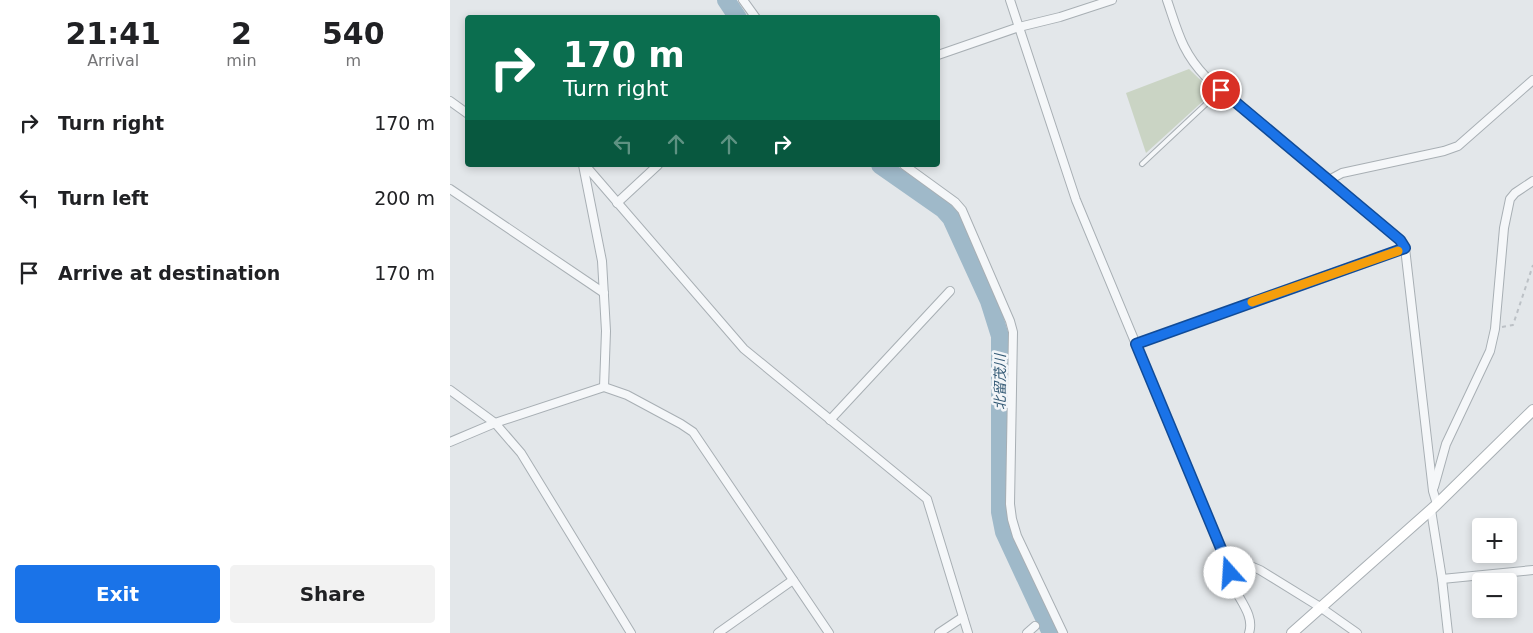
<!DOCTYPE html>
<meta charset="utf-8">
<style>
:root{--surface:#fff;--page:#f2f2f2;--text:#202124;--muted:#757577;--accent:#1a73e8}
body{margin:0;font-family:"DejaVu Sans","Noto Sans JP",sans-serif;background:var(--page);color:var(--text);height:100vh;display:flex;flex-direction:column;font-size:19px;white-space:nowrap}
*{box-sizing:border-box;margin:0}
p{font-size:16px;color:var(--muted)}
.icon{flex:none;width:28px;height:28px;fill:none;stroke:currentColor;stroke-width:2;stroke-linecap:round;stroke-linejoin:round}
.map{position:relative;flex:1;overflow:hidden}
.side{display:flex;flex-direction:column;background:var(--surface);width:450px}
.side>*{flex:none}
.top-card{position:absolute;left:15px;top:15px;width:475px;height:152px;border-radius:5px;box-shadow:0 2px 8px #0003;background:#0b6e4f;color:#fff;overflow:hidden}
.controls{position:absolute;left:1022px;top:518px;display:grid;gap:10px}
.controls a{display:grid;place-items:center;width:45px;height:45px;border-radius:5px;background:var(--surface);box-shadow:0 2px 8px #0003;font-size:25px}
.pin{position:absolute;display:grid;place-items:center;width:42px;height:42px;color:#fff;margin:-21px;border:2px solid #fff;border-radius:50%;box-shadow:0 1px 5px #0007}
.me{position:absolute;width:55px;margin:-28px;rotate:341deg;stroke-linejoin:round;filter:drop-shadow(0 0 4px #0008)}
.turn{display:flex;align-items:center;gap:18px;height:105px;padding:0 15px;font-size:22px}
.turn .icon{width:65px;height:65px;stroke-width:2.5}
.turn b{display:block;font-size:35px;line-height:42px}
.lanes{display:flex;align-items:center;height:48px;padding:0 15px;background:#0003;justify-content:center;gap:25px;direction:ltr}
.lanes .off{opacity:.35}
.eta{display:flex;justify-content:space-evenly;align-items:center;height:85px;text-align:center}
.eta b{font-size:30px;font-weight:600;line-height:35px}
.action{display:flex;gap:10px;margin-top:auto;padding:10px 15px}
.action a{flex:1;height:58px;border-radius:5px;background:var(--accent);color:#fff;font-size:20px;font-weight:600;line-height:58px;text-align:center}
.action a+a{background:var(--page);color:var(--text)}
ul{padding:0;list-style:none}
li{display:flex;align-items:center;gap:15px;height:75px;padding:0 15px}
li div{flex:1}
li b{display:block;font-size:19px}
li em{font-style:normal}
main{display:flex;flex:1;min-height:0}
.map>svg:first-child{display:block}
.green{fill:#cad4c4}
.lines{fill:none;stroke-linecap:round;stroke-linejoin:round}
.river{stroke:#9fb9c9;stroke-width:18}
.lane-casing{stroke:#a8afb4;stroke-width:6}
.street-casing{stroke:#a8afb4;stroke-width:10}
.secondary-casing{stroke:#a8afb4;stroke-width:12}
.path{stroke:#bcc1c6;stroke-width:2;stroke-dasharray:4 4;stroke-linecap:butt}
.lane{stroke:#f5f7f9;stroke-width:4}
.street{stroke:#f5f7f9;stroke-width:8}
.secondary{stroke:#fff;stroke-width:10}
.route-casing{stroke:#114b97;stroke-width:12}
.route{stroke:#1a73e8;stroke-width:9}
.slow{stroke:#f59e0b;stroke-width:9}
.labels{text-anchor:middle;stroke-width:5;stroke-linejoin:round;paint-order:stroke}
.water-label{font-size:14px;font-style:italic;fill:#355b76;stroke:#f2f5f8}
</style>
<main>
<section class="side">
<div class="eta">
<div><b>21:41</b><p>Arrival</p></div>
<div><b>2</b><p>min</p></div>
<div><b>540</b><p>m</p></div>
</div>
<ul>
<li><svg class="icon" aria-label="right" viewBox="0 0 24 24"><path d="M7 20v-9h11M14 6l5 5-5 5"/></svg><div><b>Turn right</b></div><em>170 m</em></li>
<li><svg class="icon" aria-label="left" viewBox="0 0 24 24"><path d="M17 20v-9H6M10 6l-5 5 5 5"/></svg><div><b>Turn left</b></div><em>200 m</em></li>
<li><svg class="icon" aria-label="arrive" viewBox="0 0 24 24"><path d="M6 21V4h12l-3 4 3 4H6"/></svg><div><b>Arrive at destination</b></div><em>170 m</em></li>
</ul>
<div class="action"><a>Exit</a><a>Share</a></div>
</section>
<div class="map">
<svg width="1083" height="633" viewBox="0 0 1083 633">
<rect width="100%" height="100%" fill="#e3e7ea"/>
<!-- green -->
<path class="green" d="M739,69L763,92L696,153L676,93Z"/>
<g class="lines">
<!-- river -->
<g class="river">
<path d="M276,0L288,18"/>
<path d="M430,165L493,209L501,218L539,301L550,336V512L554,532L601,633"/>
</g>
<!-- lane casing -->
<g class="lane-casing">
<path id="lane" d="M692,164L771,90"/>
</g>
<!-- street casing -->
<g class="street-casing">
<g id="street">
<path d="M293,0L306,18"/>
<path d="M560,0L626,200L777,563C779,570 780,577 782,583C788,599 805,615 799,633"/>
<path d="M717,0C728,32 732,52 756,77L950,240L955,248L983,491L987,504"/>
<path d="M488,55L569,27L610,17L662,0"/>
<path d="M0,101L18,114"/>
<path d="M133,165L152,261L156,331L154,387"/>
<path d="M135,165L294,349L477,499L518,633"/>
<path d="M454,165L505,202L512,210L560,321L563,332L560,504L562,519L567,536L613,633"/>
<path d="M879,180L892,173L994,151L1008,146L1083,80"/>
<path d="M0,189L154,293"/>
<path d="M167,203L208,165"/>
<path d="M686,344L955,248"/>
<path d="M0,390L45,423L71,453L181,633"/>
<path d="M380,420L500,291"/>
<path d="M0,442L45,423L154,387L177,395L231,424L243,432L379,633"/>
<path d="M984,487L996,444L1040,351L1045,329L1054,228L1060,199L1065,193L1083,181"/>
<path d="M981,510L992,579L998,633"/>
<path d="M777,563L798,565L810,570L870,607L907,633"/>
<path d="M992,579L1083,570"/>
<path d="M268,633L343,580"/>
<path d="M489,633L513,617"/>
<path d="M577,633L585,626"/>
</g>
</g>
<!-- secondary casing -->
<g class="secondary-casing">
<path id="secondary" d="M842,633L984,507L1083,410"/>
</g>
<!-- path -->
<path class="path" d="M1052,327L1063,325L1083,265"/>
<!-- lane -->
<use href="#lane" class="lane"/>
<!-- street -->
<use href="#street" class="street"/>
<!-- secondary -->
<use href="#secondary" class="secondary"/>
</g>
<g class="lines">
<!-- route casing -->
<g class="route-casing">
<path id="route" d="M771,90L950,240L955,248L686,344L777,563L780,573"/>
</g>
<!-- route -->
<use href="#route" class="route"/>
<!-- slow -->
<path class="slow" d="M802,302L948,251"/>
</g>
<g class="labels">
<!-- water labels -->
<g class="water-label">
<text transform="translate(550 382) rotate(-90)" y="5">北留茂川</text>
</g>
</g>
</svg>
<div class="controls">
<a>+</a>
<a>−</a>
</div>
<div class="pin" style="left:771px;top:90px;background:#d93025"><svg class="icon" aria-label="arrive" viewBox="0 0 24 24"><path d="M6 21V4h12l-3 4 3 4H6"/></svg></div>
<svg class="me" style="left:780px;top:573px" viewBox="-20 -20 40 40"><circle r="19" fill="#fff"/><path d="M0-13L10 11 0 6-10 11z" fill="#1a73e8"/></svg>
<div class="top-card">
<div class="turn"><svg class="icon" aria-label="right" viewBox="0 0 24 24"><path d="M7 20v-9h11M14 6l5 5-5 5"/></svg><div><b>170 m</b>Turn right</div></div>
<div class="lanes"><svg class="icon off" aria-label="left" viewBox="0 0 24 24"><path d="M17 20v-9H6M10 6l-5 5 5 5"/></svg><svg class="icon off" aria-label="ahead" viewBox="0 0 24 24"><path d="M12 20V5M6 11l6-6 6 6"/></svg><svg class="icon off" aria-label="ahead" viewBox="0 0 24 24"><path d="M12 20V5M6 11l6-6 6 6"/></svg><svg class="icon" aria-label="right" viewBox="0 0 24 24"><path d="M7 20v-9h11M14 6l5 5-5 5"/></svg></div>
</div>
</div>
</main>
